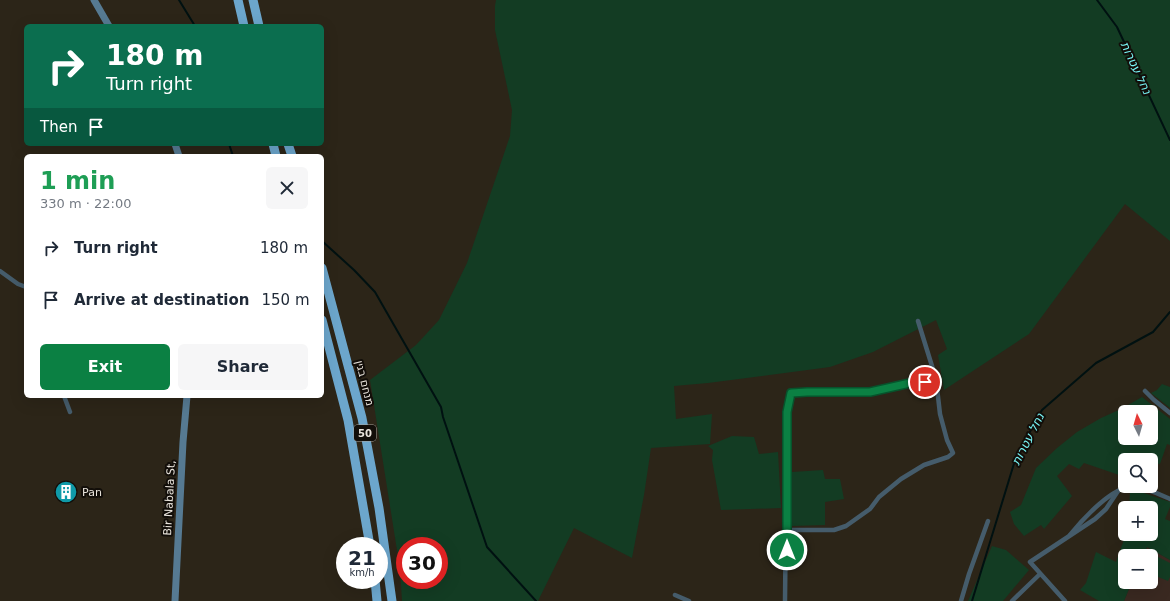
<!DOCTYPE html>
<meta charset="utf-8">
<style>
:root{--surface:#fff;--page:#f6f6f7;--text:#1f2937;--muted:#747a83;--accent:#0b8043}
body{margin:0;font-family:"DejaVu Sans",Heebo,sans-serif;background:var(--page);color:var(--text);height:100vh;display:flex;flex-direction:column;font-size:15px;white-space:nowrap}
*{box-sizing:border-box;margin:0}
p{font-size:13px;color:var(--muted)}
.icon{flex:none;width:22px;height:22px;fill:none;stroke:currentColor;stroke-width:2;stroke-linecap:round;stroke-linejoin:round}
.map{position:relative;flex:1;overflow:hidden}
.side{position:absolute;left:24px;top:154px;width:300px;height:244px;display:flex;flex-direction:column;background:var(--surface);border-radius:6px;box-shadow:0 4px 16px #0002}
.side>*{flex:none}
.hud{position:absolute;left:24px;top:24px;width:300px;height:122px;border-radius:6px;box-shadow:0 4px 16px #0002;background:#0b6e4f;color:#fff;overflow:hidden}
.needle{width:26px;rotate:355deg}
.buttons{position:absolute;left:1118px;top:405px;display:grid;gap:8px}
.buttons a{display:grid;place-items:center;width:40px;height:40px;border-radius:6px;background:var(--surface);box-shadow:0 4px 16px #0002;font-size:20px}
.speed{position:absolute;left:336px;top:537px;display:flex;gap:8px;font-size:20px;font-weight:700;text-align:center}
.speed>*{display:grid;place-content:center;width:52px;height:52px;border-radius:50%;background:var(--surface);box-shadow:0 4px 16px #0002;line-height:1}
.speed small{font-size:10px;font-weight:400}
.speed .limit{border:6px solid #d22;background:#fff;color:#111}
.pin{position:absolute;display:grid;place-items:center;width:34px;height:34px;color:#fff;margin:-17px;border:2px solid #fff;border-radius:50%;box-shadow:0 1px 4px #0007}
.me{position:absolute;width:44px;margin:-22px;rotate:0deg;stroke-linejoin:round;filter:drop-shadow(0 0 3px #0008)}
.turn{display:flex;align-items:center;gap:14px;height:84px;padding:0 16px;font-size:18px}
.turn .icon{width:52px;height:52px;stroke-width:2.5}
.turn b{display:block;font-size:28px;line-height:34px}
.then{display:flex;align-items:center;height:38px;padding:0 16px;background:#0003;gap:8px;font-size:15px}
.round{display:grid;place-items:center;flex:none;width:42px;height:42px;border-radius:6px;background:var(--page)}
.head{display:flex;align-items:center;justify-content:space-between;height:68px;padding:0 16px}
h1{font-size:24px;font-weight:600;line-height:30px;color:#1e9e55}
.button{display:flex;gap:8px;margin-top:auto;padding:8px 16px}
.button a{flex:1;height:46px;border-radius:6px;background:var(--accent);color:#fff;font-size:16px;font-weight:600;line-height:46px;text-align:center}
.button a+a{background:var(--page);color:var(--text)}
ul{padding:0;list-style:none}
li{display:flex;align-items:center;gap:12px;height:52px;padding:0 16px}
li div{flex:1}
li b{display:block;font-size:15px}
li em{font-style:normal}
.map>svg:first-child{display:block}
.education{fill:#3a2921}
.green{fill:#133c23;fill-rule:evenodd}
.lines{fill:none;stroke-linecap:round;stroke-linejoin:round}
.stream{stroke:#011;stroke-width:2}
.street{stroke:#455c6b;stroke-width:4.5}
.secondary{stroke:#567a92;stroke-width:7}
.highway{stroke:#6ca6cc;stroke-width:9}
.route-casing{stroke:#07532c;stroke-width:10}
.route{stroke:#0b8043;stroke-width:7}
.labels{text-anchor:middle;stroke-width:4;stroke-linejoin:round;paint-order:stroke}
.shield{fill:#120e09;stroke:#a9a49d;stroke-width:1}
.shield-label{font-size:10px;font-weight:bold;fill:#eae5dd}
.street-label{font-size:11px;fill:#eae5dd;stroke:#120e09}
.poi-label{font-size:11px;fill:#eae5dd;stroke:#120e09;text-anchor:start}
.water-label{font-size:12px;font-style:italic;fill:#79f6f7;stroke:#120e09}
</style>
<div class="map">
<svg width="1170" height="601" viewBox="0 0 1170 601">
<rect width="100%" height="100%" fill="#2c2518"/>
<!-- education -->
<path class="education" d="M1147,547L1170,560V601H1124L1132,582H1151V556H1143Z"/>
<!-- green -->
<g class="green">
<path d="M496,0H1170V241L1125,204L1029,334L944,390L938,355L947,349L936,320L873,352L830,367L708,383L674,386L676,419L712,414L710,444L651,448L644,495L632,558L574,528L538,601H402L400,569L370,380L416,345L439,320L467,263L510,136L512,110L495,30V6ZM405,546H439V580H405Z"/>
<path d="M1162,384L1170,387V408L1151,393L1157,390Z"/>
<path d="M1142,397L1170,419V445L1167,444L1160,464L1153,463L1151,469V460H1125V477L1084,463L1079,469L1069,464L1057,476L1072,496L1044,529L1041,525L1024,536L1014,524L1010,512L1021,505L1036,468L1057,448L1077,432L1101,418L1121,409ZM1125,412H1151V438H1125Z"/>
<path d="M732,436L754,437L759,454L778,452L781,508L721,510L712,460L713,450L708,446Z"/>
<path d="M823,470L825,479H840L844,499L825,502V525L792,526V472Z"/>
<path d="M1138,491L1170,502V507L1165,519L1170,521V560L1147,547L1143,556H1125V582H1132L1124,601H1099L1080,590L1086,583L1096,552L1116,562L1126,534H1151V508H1129L1130,492Z"/>
<path d="M992,546L1006,550L1029,570L1003,601H968Z"/>
<path d="M1152,554L1170,563V577L1168,581L1151,574V557Z"/>
</g>
<g class="lines">
<!-- stream -->
<g class="stream">
<path d="M179,0L195,26"/>
<path d="M1097,0L1117,27L1170,140"/>
<path d="M229,144L233,156"/>
<path d="M322,241L354,270L375,292L441,407L443,417L487,547L536,601"/>
<path d="M972,601L1016,457L1042,410L1096,363L1153,332L1170,312"/>
</g>
<!-- street -->
<g class="street">
<path d="M0,271L18,284L26,287"/>
<path d="M1145,391L1154,400L1170,413"/>
<path d="M64,396L70,412"/>
<path d="M787,530H834L846,526L870,509L879,497L901,479L924,465L948,457L953,453L947,440L940,414L936,379L918,321"/>
<path d="M1070,535C1082,520 1114,484 1135,487C1147,488 1159,494 1170,499"/>
<path d="M675,595L689,601"/>
<path d="M785,601L787,413L791,393L807,392H870L936,379"/>
<path d="M961,601L969,574L988,521"/>
<path d="M1012,601L1040,574"/>
<path d="M1065,601L1030,562L1095,519L1106,509L1118,491"/>
</g>
<!-- secondary -->
<g class="secondary">
<path d="M94,0L109,26"/>
<path d="M175,144L179,156"/>
<path d="M175,601L183,442L187,396"/>
</g>
<!-- highway -->
<g class="highway">
<path d="M238,0L244,26"/>
<path d="M253,0L259,26"/>
<path d="M273,144L276,156"/>
<path d="M288,144L292,156"/>
<path d="M322,268L362,418L379,508L392,601"/>
<path d="M322,320L348,420L370,546"/>
<path d="M375,580L377,601"/>
</g>
</g>
<g class="lines">
<!-- route casing -->
<g class="route-casing">
<path id="route" d="M787,550V412L791,393L807,392H870L910,383L925,382"/>
</g>
<!-- route -->
<use href="#route" class="route"/>
</g>
<!-- icons -->
<defs>
<g id="building-disc" transform="scale(1.15)"><circle r="9.5" fill="#0f9aa8" stroke="#120e09"/><path d="M-4-6H4V6H1V3H-1V6H-4ZM-2.5-4.3h1.7v1.8h-1.7ZM.8-4.3h1.7v1.8H.8ZM-2.5-1h1.7V.8h-1.7ZM.8-1h1.7V.8H.8Z" fill="#fff"/></g>
</defs>
<g fill-rule="evenodd">
<use href="#building-disc" x="66" y="492"/>
</g>
<g class="labels">
<!-- shield labels -->
<rect class="shield" x="354" y="425" width="22" height="16" rx="3"/>
<g class="shield-label">
<text x="365" y="437">50</text>
</g>
<!-- street labels -->
<g class="street-label">
<text transform="translate(365 383) rotate(76)" y="4">מנחם בגין</text>
<text transform="translate(169 498) rotate(-87)" y="4">Bir Nabala St,</text>
</g>
<!-- poi labels -->
<g class="poi-label">
<text x="82" y="496">Pan</text>
</g>
<!-- water labels -->
<g class="water-label">
<text transform="translate(1136 68) rotate(65)" y="4">נחל עטרות</text>
<text transform="translate(1028 439) rotate(-63)" y="4">נחל עטרות</text>
</g>
</g>
</svg>
<div class="buttons">
<a><svg class="needle" viewBox="-14 -14 28 28"><path d="M0-13l5 13h-10z" fill="#e53935"/><path d="M0 13l5-13h-10z" fill="#747a83"/></svg></a>
<a><svg class="icon" aria-label="search" viewBox="0 0 24 24"><circle cx="10" cy="10" r="6"/><path d="M15 15l6 6"/></svg></a>
<a>+</a>
<a>−</a>
</div>
<div class="speed"><div>21<small>km/h</small></div><div class="limit">30</div></div>
<div class="pin" style="left:925px;top:382px;background:#d93025"><svg class="icon" aria-label="arrive" viewBox="0 0 24 24"><path d="M6 21V4h12l-3 4 3 4H6"/></svg></div>
<svg class="me" style="left:787px;top:550px" viewBox="-20 -20 40 40"><circle r="17" fill="#0b8043" stroke="#fff" stroke-width="3"/><path d="M0-11L8 9 0 5-8 9z" fill="#fff"/></svg>
<div class="hud">
<div class="turn"><svg class="icon" aria-label="right" viewBox="0 0 24 24"><path d="M7 20v-9h11M14 6l5 5-5 5"/></svg><div><b>180 m</b>Turn right</div></div>
<div class="then">Then<svg class="icon" aria-label="arrive" viewBox="0 0 24 24"><path d="M6 21V4h12l-3 4 3 4H6"/></svg></div>
</div>
<section class="side">
<div class="head"><div><h1>1 min</h1><p>330 m · 22:00</p></div><a class="round"><svg class="icon" aria-label="close" viewBox="0 0 24 24"><path d="M6 6l12 12M18 6L6 18"/></svg></a></div>
<ul>
<li><svg class="icon" aria-label="right" viewBox="0 0 24 24"><path d="M7 20v-9h11M14 6l5 5-5 5"/></svg><div><b>Turn right</b></div><em>180 m</em></li>
<li><svg class="icon" aria-label="arrive" viewBox="0 0 24 24"><path d="M6 21V4h12l-3 4 3 4H6"/></svg><div><b>Arrive at destination</b></div><em>150 m</em></li>
</ul>
<div class="button"><a>Exit</a><a>Share</a></div>
</section>
</div>
